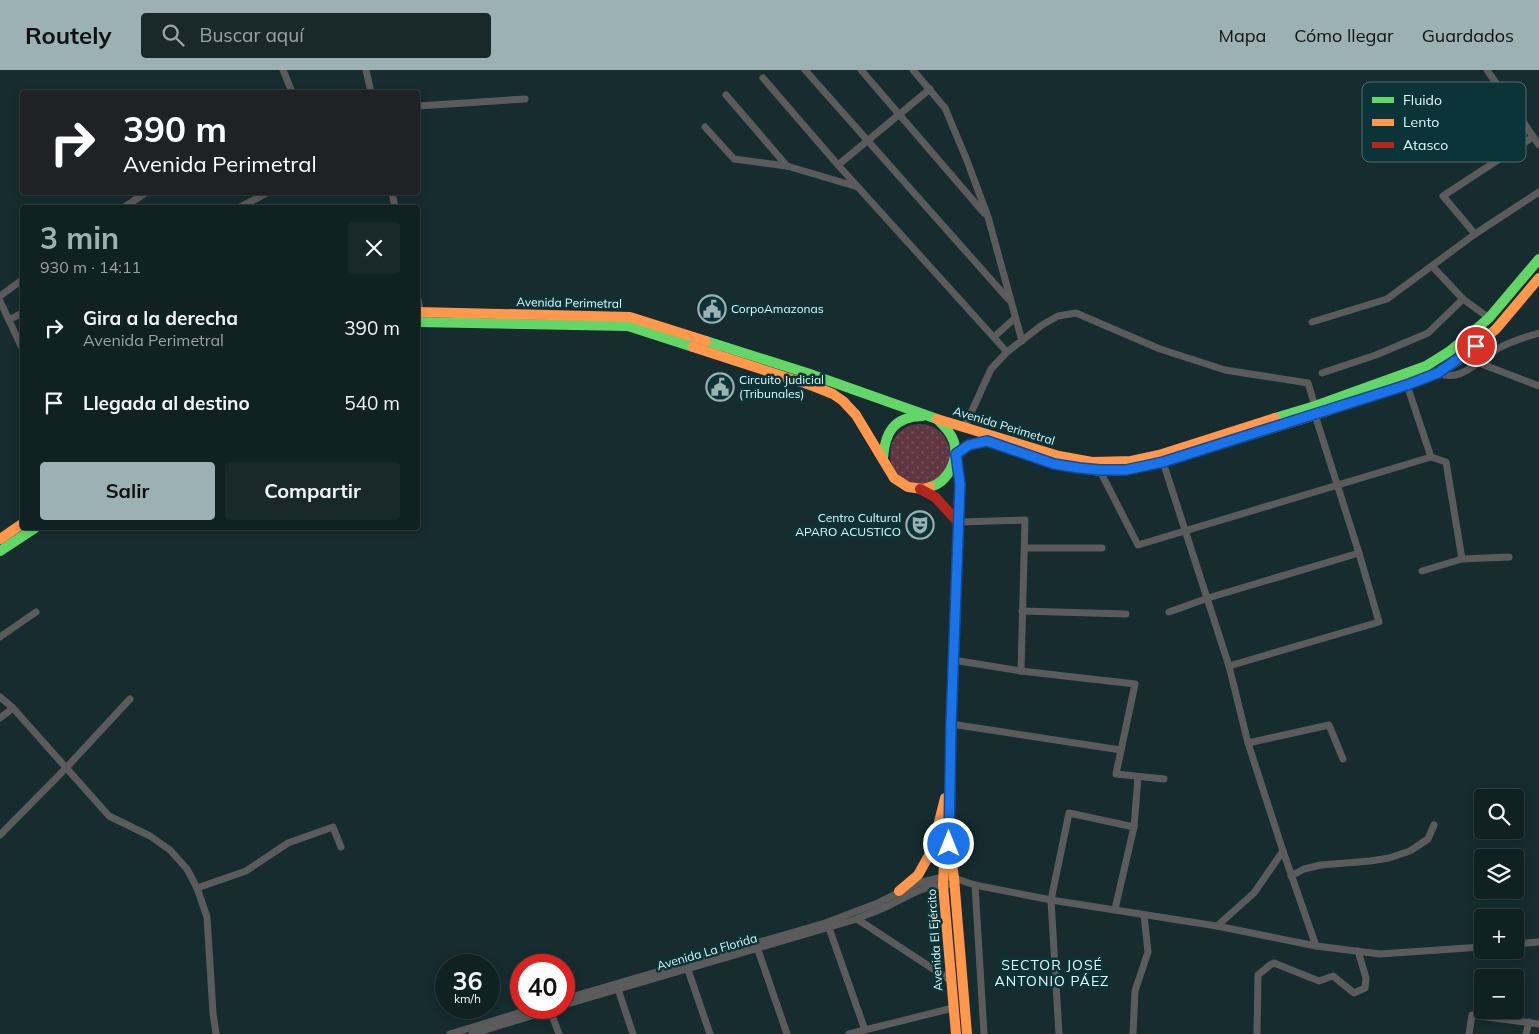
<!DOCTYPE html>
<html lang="es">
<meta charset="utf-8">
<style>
:root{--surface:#102122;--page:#19292a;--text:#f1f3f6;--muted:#9ca3a5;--line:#303e40;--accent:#9bb1b3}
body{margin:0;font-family:Mulish,sans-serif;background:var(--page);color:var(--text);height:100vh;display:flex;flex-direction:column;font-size:19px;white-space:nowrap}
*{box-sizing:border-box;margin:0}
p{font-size:16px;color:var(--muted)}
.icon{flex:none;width:28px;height:28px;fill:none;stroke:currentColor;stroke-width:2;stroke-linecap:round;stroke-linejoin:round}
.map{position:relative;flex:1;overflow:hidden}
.drawer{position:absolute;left:20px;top:135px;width:400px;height:325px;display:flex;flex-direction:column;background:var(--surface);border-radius:5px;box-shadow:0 2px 8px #0003,0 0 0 1px var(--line)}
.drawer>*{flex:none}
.guide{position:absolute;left:20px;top:20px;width:400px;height:105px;border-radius:5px;box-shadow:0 2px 8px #0003,0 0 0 1px var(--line);background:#202124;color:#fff;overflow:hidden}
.fabs{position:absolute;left:1474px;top:719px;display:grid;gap:10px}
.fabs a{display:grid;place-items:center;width:50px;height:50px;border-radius:5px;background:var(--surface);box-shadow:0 2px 8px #0003,0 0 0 1px var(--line);font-size:25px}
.speed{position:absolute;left:435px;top:884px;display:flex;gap:10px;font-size:25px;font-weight:700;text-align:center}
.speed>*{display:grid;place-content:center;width:65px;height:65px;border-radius:50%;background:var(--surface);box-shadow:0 2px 8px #0003,0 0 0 1px var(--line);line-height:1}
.speed small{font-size:12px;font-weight:400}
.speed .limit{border:8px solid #d22;background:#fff;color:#111}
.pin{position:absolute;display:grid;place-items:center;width:42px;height:42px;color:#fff;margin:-21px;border:2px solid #fff;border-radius:50%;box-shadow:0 1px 5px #0007}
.me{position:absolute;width:55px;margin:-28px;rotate:0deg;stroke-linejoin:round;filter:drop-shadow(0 0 4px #0008)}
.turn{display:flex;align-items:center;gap:18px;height:105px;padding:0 20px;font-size:22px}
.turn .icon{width:65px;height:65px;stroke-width:2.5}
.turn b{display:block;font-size:35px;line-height:42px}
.round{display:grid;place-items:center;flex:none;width:52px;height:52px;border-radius:5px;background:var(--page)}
.summary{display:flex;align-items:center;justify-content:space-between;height:85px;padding:0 20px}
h1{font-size:30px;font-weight:700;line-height:38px;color:var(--accent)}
.cta{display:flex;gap:10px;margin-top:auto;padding:10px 20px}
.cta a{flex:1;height:58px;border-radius:5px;background:var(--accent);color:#111;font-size:20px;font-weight:700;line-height:58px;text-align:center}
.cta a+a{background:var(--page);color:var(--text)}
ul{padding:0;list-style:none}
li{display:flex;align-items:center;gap:15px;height:75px;padding:0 20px}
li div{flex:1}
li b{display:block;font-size:19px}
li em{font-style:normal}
header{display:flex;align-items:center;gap:30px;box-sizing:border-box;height:70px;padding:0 25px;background:var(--accent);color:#111}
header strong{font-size:24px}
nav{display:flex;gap:28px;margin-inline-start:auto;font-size:18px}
.search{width:350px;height:45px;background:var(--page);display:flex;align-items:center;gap:12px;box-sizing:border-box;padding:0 18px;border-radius:5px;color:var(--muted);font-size:19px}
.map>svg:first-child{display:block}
.grass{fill:url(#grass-dots)}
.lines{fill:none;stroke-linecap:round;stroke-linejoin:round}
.street{stroke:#5c5b5c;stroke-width:7}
.fast{stroke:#63d668;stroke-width:10}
.slow{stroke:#ff974d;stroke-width:10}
.jam{stroke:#b3261e;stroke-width:10}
.route-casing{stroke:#114b97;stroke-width:12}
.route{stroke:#1a73e8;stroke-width:9}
.labels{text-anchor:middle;stroke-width:5;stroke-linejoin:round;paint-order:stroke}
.street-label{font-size:12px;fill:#e3f8fa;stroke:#0b3438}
.poi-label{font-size:12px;fill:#e3f8fa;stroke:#0b3438;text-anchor:start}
.neighbourhood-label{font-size:14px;letter-spacing:1px;fill:#e3f8fa;stroke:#0b3438}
.key{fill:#0b3438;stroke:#4c6f72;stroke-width:1}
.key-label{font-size:14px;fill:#e3f8fa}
</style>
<header>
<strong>Routely</strong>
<div class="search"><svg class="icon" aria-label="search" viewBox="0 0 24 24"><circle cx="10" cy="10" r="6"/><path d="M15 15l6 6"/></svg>Buscar aquí</div>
<nav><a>Mapa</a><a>Cómo llegar</a><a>Guardados</a></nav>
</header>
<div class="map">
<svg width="1539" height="964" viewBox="0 0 1539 964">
<defs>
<pattern id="grass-dots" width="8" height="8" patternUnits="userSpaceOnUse" patternTransform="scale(1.25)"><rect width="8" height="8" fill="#603642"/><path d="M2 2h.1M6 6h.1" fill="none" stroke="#77545e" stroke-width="1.8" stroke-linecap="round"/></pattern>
</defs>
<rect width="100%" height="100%" fill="#162c2e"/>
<!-- grass -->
<circle class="grass" cx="920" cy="384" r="30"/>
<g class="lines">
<!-- street -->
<g class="street">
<path d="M283,0L292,22"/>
<path d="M366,0L371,22"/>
<path d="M805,0L1009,230"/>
<path d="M861,0L984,143"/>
<path d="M913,0L945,38L966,88L988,147L1022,271"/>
<path d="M1487,0L1539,75"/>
<path d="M763,8L838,95L1007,282"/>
<path d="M726,25L787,96"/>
<path d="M418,36L525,29"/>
<path d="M705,57L734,89L787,96L858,117"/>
<path d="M838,95L930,19"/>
<path d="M392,122L395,138"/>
<path d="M123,138L147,122"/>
<path d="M238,138L269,122"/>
<path d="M1475,164L1443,126L1533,67"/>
<path d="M1432,196L1463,229L1489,248"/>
<path d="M0,226L22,210"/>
<path d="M418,229L421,245"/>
<path d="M0,231L22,278"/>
<path d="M9,250L22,243"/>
<path d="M1312,252L1387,229L1475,164L1539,122"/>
<path d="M994,267L1015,248"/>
<path d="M1479,293L1539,316"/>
<path d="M1435,301C1459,316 1479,290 1499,278C1512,271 1525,267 1539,263"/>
<path d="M1322,303L1376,285L1428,263L1463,229"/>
<path d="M1407,315L1431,387"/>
<path d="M965,356L991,299L1007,282L1042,255L1058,246L1076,243L1160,279L1225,300L1308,313L1315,336"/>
<path d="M1163,392L1229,596L1248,673L1283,781L1316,876"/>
<path d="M1100,401L1138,475L1431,387L1446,392L1462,489L1509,487"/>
<path d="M958,452L1025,450L1021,601"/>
<path d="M1025,478H1102"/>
<path d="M1422,501L1462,489"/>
<path d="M1022,541L1126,544"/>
<path d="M1169,542L1208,528L1359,483"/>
<path d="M0,567L36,542"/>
<path d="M953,590L1021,601L1135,614L1116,704L1164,709"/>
<path d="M1229,596L1379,552L1359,483L1315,345"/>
<path d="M0,627L13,638L109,746L150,766L170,780L187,799L197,818L207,847L213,943L216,964"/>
<path d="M0,648L13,638"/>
<path d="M951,654L1121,680"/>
<path d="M1248,673L1329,655L1343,689"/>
<path d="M0,765L66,698L130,629"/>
<path d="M1291,806L1304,799L1321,795L1370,791L1389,788L1410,781L1428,769L1434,755"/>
<path d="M975,815L984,964"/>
<path d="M197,818L246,801L288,773L333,757L341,777"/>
<path d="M1115,839L1134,757L1138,707"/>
<path d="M857,849L950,910"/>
<path d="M1217,856L1254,823L1283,781"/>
<path d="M829,858L865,960"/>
<path d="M1515,874L1539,872"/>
<path d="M758,880L787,964"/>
<path d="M688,900L710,964"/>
<path d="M618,919L633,964"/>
<path d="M564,929L825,853L878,833L918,813L943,807L954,808L975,815L1051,830L1217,856L1316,876L1380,884L1482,877"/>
<path d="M564,935L857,849C868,844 880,840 890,835C910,825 924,815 947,815"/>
<path d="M550,940L559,964"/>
<path d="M450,964L535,938"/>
<path d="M472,964L557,938"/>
<path d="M849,964L953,938"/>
<path d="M1059,964L1051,830L1069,743L1134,757"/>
<path d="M1133,964L1135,921L1148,882L1144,845"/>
<path d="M1257,964L1258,905L1270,895L1274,893L1319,911L1333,906L1354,923L1365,918L1366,908L1358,881"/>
<path d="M1469,964L1472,945L1539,954"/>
<path d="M1526,964L1529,952"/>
</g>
<!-- fast -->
<g class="fast">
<path d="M418,252L628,256L693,277"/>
<path d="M706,271L807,303L937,349"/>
<path d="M1275,348L1315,336L1426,296L1450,281L1489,248L1539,189"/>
<path d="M956,384L969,375L987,371L1055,394L1100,401L1127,400L1163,392L1254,364"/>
<path d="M883,388C885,362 894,347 922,346"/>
<path d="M930,417C948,412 959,390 954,372C951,363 945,357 938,350"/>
<path d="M0,481L35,458"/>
<path d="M949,755L951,654L960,414L956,388"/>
</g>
<!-- slow -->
<g class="slow">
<path d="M418,242L630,247L706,271"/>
<path d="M693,277L813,316L833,324L843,331L856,345L894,408L908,417L923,419L930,417"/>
<path d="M937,349L1059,386L1092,392L1131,391L1159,385L1275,348"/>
<path d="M1254,364L1315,345L1438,303L1466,285L1496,259L1539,208"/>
<path d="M0,469L22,454"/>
<path d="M949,755V774L954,808L967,964"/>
<path d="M948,779L944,793L943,815L956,964"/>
<path d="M899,821L918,805L932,780L945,728"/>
</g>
<!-- jam -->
<path class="jam" d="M920,419L935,427L958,452"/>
</g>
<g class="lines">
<!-- route casing -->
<g class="route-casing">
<path id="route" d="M949,774L951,654L960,414L956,384L969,375L987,371L1054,394L1079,398L1100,400H1126L1163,392L1407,315L1438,303L1476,276"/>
</g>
<!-- route -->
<use href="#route" class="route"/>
</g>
<!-- icons -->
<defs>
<g id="civic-ring" transform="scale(1.4375)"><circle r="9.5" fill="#0b3438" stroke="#9bb1b3" stroke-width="1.5"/><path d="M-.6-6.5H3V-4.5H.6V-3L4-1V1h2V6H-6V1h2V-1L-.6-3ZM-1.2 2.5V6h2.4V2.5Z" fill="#9bb1b3"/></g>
<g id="theatre-ring" transform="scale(1.4375)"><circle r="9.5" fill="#0b3438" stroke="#9bb1b3" stroke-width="1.5"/><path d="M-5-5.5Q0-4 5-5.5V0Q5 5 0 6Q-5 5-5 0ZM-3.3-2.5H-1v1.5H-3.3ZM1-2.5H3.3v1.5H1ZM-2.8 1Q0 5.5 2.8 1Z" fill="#9bb1b3"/></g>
</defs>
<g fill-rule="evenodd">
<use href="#civic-ring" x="712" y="239"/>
<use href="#civic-ring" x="720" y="317"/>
<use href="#theatre-ring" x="920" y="455"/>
</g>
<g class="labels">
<!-- street labels -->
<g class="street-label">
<text transform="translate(569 233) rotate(1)" y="4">Avenida Perimetral</text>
<text transform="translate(1004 356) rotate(17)" y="4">Avenida Perimetral</text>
<text transform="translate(935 870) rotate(-94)" y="4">Avenida El Ejército</text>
<text transform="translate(707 882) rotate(-16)" y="4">Avenida La Florida</text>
</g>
<!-- poi labels -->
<g class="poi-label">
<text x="731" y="243">CorpoAmazonas</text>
<text x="739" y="314">Circuito Judicial<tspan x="739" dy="14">(Tribunales)</tspan></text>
<text x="901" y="452" text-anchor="end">Centro Cultural<tspan x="901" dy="14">APARO ACUSTICO</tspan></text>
</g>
<!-- neighbourhood labels -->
<g class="neighbourhood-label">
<text x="1052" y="900">SECTOR JOSÉ<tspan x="1052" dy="16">ANTONIO PÁEZ</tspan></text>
</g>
</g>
<!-- legend -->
<rect x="1362" y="12" width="164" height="80" rx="8" class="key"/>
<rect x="1372" y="27" width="22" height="6" fill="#63d668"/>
<rect x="1372" y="49" width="22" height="7" fill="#ff974d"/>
<rect x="1372" y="72" width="22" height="6" fill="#b3261e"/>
<g class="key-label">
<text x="1403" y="35">Fluido</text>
<text x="1403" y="57">Lento</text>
<text x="1403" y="80">Atasco</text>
</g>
</svg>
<div class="fabs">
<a><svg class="icon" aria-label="search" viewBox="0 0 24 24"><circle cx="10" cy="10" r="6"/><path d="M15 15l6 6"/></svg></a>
<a><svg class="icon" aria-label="layers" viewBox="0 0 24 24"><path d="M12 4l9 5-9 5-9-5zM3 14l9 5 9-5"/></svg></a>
<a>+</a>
<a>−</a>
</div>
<div class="speed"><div>36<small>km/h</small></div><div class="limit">40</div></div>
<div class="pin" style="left:1476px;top:276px;background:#d93025"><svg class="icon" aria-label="arrive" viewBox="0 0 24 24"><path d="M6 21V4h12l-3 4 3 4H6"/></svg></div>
<svg class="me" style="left:949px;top:774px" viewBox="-20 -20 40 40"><circle r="17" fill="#1a73e8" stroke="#fff" stroke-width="3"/><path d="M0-11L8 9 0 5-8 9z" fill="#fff"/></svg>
<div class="guide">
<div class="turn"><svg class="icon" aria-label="right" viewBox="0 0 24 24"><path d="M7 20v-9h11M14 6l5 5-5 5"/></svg><div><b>390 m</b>Avenida Perimetral</div></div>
</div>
<section class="drawer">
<div class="summary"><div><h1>3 min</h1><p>930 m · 14:11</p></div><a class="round"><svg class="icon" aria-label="close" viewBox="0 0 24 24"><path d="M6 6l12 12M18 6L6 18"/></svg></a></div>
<ul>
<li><svg class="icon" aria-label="right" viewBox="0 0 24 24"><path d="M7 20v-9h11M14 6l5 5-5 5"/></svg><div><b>Gira a la derecha</b><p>Avenida Perimetral</p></div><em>390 m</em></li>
<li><svg class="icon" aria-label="arrive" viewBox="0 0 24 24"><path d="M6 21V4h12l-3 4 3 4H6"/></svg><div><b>Llegada al destino</b></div><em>540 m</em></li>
</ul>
<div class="cta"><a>Salir</a><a>Compartir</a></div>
</section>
</div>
